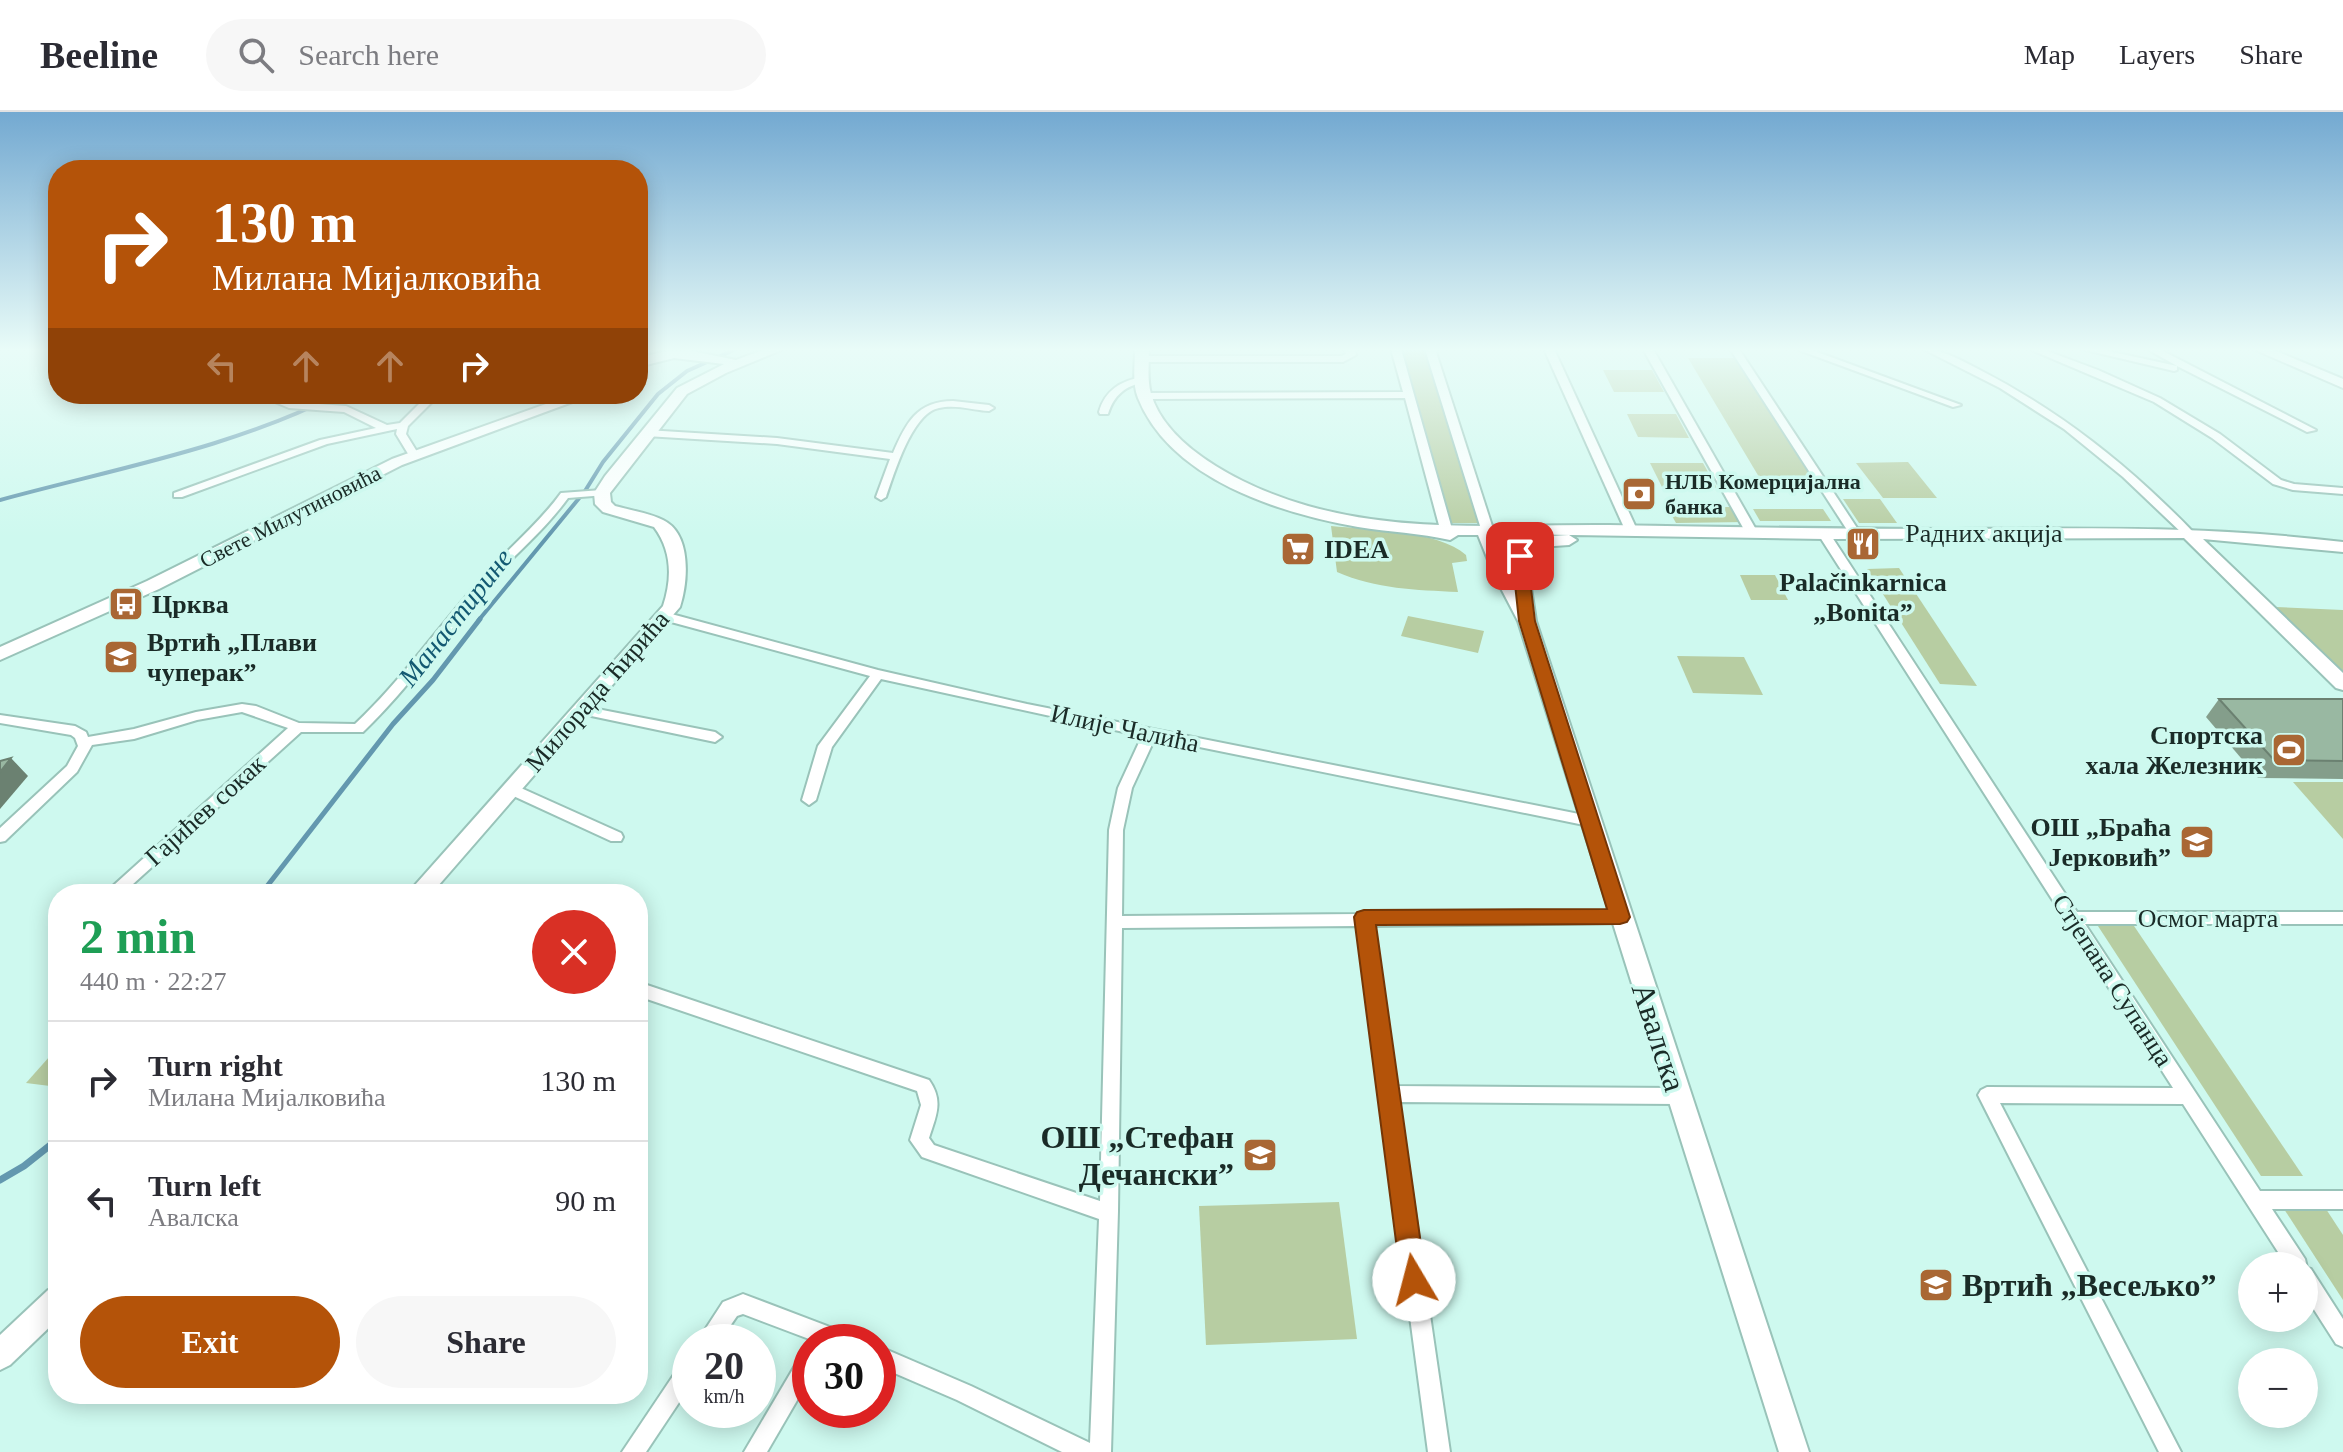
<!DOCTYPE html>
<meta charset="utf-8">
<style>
:root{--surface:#fff;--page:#f7f7f7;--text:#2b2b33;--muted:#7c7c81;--line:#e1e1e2;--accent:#b45309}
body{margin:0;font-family:"Times New Roman",serif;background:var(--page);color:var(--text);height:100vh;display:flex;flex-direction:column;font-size:30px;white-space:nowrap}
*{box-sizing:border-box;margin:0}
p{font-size:26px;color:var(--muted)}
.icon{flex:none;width:44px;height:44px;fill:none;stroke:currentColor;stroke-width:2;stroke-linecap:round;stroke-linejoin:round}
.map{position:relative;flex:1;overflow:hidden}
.side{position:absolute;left:48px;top:772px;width:600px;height:520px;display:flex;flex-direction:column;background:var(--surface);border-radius:32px;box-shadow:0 4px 20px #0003}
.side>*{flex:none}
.banner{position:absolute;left:48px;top:48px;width:600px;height:244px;border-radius:32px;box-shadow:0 4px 20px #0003;background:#b45309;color:#fff;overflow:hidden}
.fabs{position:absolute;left:2238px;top:1140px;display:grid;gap:16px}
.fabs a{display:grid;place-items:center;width:80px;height:80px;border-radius:50%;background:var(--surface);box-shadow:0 4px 20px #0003;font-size:40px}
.speed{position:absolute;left:672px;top:1212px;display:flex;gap:16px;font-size:40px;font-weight:700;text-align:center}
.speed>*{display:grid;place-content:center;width:104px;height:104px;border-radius:50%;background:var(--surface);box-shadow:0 4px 20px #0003;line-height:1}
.speed small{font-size:20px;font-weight:400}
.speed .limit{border:12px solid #d22;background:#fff;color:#111}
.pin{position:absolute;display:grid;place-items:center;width:68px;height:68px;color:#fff;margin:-34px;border-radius:16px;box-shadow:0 4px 12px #0006}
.me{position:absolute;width:88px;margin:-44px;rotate:352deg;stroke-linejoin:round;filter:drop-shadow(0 0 6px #0008)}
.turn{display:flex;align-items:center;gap:28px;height:168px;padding:0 32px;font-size:36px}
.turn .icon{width:104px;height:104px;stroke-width:2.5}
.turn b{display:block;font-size:56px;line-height:68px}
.lanes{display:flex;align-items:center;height:76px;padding:0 32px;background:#0003;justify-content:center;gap:40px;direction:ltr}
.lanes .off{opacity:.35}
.round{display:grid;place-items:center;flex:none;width:84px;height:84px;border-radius:42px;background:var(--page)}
.head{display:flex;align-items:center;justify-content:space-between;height:136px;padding:0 32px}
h1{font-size:48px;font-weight:700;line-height:60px;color:#1e9e55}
.action{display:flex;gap:16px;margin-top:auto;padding:16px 32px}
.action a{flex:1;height:92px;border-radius:48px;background:var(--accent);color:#fff;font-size:32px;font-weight:700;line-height:92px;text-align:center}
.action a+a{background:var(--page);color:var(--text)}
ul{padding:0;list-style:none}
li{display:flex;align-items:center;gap:24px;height:120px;padding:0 32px;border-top:2px solid var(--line)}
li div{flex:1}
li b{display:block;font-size:30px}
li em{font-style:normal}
header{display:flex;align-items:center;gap:48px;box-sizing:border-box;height:112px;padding:0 40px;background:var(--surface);border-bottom:2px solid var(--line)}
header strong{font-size:38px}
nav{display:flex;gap:44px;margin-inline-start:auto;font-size:28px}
.search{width:560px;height:72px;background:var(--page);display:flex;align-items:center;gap:20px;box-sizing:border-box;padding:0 28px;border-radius:44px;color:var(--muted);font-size:30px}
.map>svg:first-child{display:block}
.green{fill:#b7cda2}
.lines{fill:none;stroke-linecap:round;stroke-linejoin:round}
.stream-far2{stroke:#6398af;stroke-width:4}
.stream-far1{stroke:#6398af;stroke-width:5}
.stream{stroke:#6398af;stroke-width:7}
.street-casing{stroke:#99c3b9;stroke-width:4}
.secondary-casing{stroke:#99c3b9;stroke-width:4}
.street{fill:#fff;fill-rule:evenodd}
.secondary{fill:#fff;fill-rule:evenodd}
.wall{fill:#849e8b}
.shaded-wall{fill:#6b8171}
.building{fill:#99b8a2;stroke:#6b8171;stroke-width:2}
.route{fill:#b45309;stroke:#753606;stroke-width:2}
.labels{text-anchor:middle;stroke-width:7;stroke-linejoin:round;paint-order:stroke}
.far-poi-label{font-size:22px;font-weight:bold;fill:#1a2b27;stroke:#cef9ef;text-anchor:start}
.far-street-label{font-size:22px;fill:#1a2b27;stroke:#cef9ef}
.street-label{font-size:26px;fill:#1a2b27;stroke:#cef9ef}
.poi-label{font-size:26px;font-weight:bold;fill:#1a2b27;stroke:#cef9ef;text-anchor:start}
.water-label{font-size:28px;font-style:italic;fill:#135972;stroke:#cef9ef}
.near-street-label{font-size:32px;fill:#1a2b27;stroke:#cef9ef}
.near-poi-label{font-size:32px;font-weight:bold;fill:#1a2b27;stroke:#cef9ef;text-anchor:end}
</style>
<header>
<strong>Beeline</strong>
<div class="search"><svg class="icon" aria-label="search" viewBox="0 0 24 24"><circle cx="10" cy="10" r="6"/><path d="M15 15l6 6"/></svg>Search here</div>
<nav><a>Map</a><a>Layers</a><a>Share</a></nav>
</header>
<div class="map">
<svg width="2343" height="1340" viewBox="0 0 2343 1340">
<rect width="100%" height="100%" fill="#cef9ef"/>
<!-- green -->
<g class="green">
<path d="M1400,237H1426L1481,411H1448Z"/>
<path d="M1688,246H1736L1821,376L1765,375Z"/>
<path d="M1603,258H1652L1664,280H1614Z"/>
<path d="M1627,302H1676L1689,326L1638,325Z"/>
<path d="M1908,350L1937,386H1883L1856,351Z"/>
<path d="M1650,351H1703L1717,376L1662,375Z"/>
<path d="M1843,387H1880L1897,411H1859Z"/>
<path d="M1667,395H1738L1746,410L1676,411Z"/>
<path d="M1753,397H1823L1831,409H1760Z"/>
<path d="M1331,414C1369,418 1438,418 1466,443L1467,449L1452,451L1458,480C1416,478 1376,477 1337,460Z"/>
<path d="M1899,456L1977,574L1940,572L1867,457Z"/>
<path d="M1740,463H1775L1788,488H1751Z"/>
<path d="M2276,495L2343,498V560Z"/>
<path d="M1408,504L1484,519L1478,541L1401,524Z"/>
<path d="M1677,544L1744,545L1763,583L1693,581Z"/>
<path d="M2293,670H2343V727Z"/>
<path d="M2096,811H2132L2303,1064H2261Z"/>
<path d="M58,935V975L26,971Z"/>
<path d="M1339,1090L1357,1227L1206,1233L1199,1094Z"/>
<path d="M2284,1097H2326L2343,1123V1188Z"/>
</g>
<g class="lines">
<!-- stream-far2 -->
<g class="stream-far2">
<path d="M0,388C113,357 233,336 338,282"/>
<path d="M478,509L585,379L603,350L658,282L687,259L736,237"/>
</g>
<!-- stream-far1 -->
<path class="stream-far1" d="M261,782L393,612L433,568L480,507"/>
<!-- stream -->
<path class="stream" d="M0,1068L24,1054L58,1027"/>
<!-- street casing -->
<g class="street-casing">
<g id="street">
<path d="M1345,237H1355L1356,243L1343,250H1142L1137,247L1142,244H1341L1346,242Z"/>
<path d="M1391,237H1401L1452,417L1450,419L1446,420L1440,417L1405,286L1145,287L1140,284L1145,281L1403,280Z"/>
<path d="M1425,237H1435L1493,417L1491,419L1487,420L1481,417Z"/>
<path d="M1544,237H1554L1638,420L1636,422H1628L1626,420Z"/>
<path d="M1643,237H1653L1758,421L1756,423L1752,424L1746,421Z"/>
<path d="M1730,237H1739L1861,422L1859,424H1851Z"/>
<path d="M1796,237H1809L1961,293L1953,295Z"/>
<path d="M1923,237C1943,237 1962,249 1980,258C2042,290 2098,330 2150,378C2165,392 2180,406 2194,421L2188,424L2184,423L2123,365L2064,317L2000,276Z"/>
<path d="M2029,237H2042L2098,258L2160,286L2220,322L2281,368L2294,372L2343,376V382L2293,378L2273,372L2212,326L2154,290Z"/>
<path d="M2081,237H2099L2177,254L2147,237H2159L2316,318L2307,320L2177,254V258L2174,259Z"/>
<path d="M1142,265L1145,266V270C1125,274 1114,283 1108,302H1100L1099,300C1105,278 1121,269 1142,265Z"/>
<path d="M256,282H270L291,290L346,294L387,313L400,311L429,282H440L408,314L406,322L419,343L418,345H410L396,322L397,317L327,332L182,385H174V381L320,328L376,316L344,300L289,296Z"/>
<path d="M953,289L989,293L994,296L989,299C973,298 955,292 939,296C912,301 894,362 886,385L881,388L876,385L890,347L777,332L646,324L641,321L646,318L777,326L893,341C906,311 917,289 953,289Z"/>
<path d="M602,378L607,381L606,383L568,386C545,418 515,442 489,471C447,521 410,575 363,620H301L122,782H104L288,616L242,600L197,608L134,627L92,633L77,660L5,729L0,730V716L67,654L78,634L75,626L71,623L0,611V603L75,614L86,620L88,625L134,617L196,600L242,592L256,594L299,611L355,612C402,568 438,515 481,467C507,437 538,413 561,381Z"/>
<path d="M1824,419L1830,422L2077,800H2343V812H2085L2260,1079H2343V1097H2272L2305,1147L2307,1156L2311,1157L2343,1207V1235L2336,1232L2304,1182V1154H2287L2183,992L2000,991L2181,1340H2159L1978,983L1981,978L1987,975L2173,976L1818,422Z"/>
<path d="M664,500L878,558L1027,592L1594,705L1596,709L1594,713L1589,714L1155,626L1132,676L1123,718L1122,804L1358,802L1364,799L1370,801L1620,799L1625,801L1628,805L1625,809L1620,811L1373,814L1396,974L1678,976L1684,979L1687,984L1684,989L1678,992L1399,990L1450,1340H1428L1381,987L1378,982L1380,979L1357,814L1122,816L1118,1099L1111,1340H1062L957,1288L878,1254V1234L971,1274L1090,1331L1099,1107L922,1045L910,1028L921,993L917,979L638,884V870L929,968C944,989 936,1004 929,1026L934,1033L1100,1089L1109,718L1118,676L1142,624L881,567L832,635L816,688L809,693L802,688L818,634L870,564L660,507L658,504Z"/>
<path d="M582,594L715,620L722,625L715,630L577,601L575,598L577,595Z"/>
<path d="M512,672L621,721L623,725L621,729H611L507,681L505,677L507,673Z"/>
<path d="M743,1182L851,1223L854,1230H817L743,1202L737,1204L719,1230H697L723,1190Z"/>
<path d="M810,1237V1266L767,1340H744L803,1240Z"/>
<path d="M690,1246V1274L646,1340H622L683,1249Z"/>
</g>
</g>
<!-- secondary casing -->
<g class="secondary-casing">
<g id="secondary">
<path d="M765,237H784L726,261L687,282L610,381L611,390L615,394C630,398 649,401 663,408C692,422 688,470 680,495L431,782H407L663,494C672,467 672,439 654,415L603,400L595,392L594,381L605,364L677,276L724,252L674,246L638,255V246L662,240L687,238L736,248Z"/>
<path d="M1135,237H1149C1149,252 1147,268 1151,282C1168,340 1255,379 1308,394C1407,422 1508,412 1609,413C1723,415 1837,417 1951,417C2083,416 2211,414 2343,430V440L2203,427L2343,561V578L2336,576L2184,426L1824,427L1512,422L1517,426L1569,423L1577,428L1569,433L1525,436L1536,509L1809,1340H1779L1518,509L1494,463L1478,423H1458L1450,428C1420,421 1389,420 1358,415C1280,401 1171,368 1138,286C1132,271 1135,253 1135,237ZM1495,426L1499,429V435L1510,439L1513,468Z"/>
<path d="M2253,237H2271L2343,267V276Z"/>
<path d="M574,282H594L402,353L159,477L0,548V535L147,469L392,347Z"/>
<path d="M58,1174V1207L10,1253L0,1258V1223L48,1178Z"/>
</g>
</g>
<!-- street -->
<use href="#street" class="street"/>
<!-- secondary -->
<use href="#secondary" class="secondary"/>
</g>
<!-- wall -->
<path class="wall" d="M2219,587H2343V667L2258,666L2206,605Z"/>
<!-- shaded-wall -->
<path class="shaded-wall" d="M11,646L28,664L0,697V660Z"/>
<!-- building -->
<g class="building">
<path d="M2219,587H2343V649L2274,648Z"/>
<path d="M11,646L0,660V649Z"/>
</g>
<!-- sky -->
<linearGradient id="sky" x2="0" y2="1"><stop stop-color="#73a9d1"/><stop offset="0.56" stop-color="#e9fcf8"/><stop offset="1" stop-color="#e9fcf8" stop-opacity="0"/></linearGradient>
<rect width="2343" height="425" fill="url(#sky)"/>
<!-- route -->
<path class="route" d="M1520,440L1527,444L1535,509L1630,805L1627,810L1620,812L1376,813L1426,1168L1423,1176L1414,1180L1405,1176L1401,1168L1354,805L1357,800L1364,798L1607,797L1519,509L1512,444Z"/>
<!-- icons -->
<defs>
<g id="bank-square" transform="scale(1.8)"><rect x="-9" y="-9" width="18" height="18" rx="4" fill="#a96734" stroke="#cef9ef"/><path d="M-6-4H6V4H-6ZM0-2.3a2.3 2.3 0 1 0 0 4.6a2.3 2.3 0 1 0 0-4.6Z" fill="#fff"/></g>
<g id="restaurant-square" transform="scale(1.8)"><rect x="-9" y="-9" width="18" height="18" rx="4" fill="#a96734" stroke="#cef9ef"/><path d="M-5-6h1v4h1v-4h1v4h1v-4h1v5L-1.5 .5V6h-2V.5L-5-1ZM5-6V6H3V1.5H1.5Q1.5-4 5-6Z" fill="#fff"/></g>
<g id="supermarket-square" transform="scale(1.8)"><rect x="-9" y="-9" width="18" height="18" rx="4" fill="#a96734" stroke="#cef9ef"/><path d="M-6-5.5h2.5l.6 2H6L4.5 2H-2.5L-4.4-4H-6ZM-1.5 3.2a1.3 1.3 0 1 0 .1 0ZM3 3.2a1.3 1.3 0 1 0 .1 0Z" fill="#fff"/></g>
<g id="bus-square" transform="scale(1.8)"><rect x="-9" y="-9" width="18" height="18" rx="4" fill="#a96734" stroke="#cef9ef"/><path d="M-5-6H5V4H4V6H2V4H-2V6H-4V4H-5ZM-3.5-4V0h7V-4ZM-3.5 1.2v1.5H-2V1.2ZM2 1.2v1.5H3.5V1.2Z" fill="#fff"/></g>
<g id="school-square" transform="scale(1.8)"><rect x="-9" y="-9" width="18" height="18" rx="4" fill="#a96734" stroke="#cef9ef"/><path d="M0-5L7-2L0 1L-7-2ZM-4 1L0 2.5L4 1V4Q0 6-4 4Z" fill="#fff"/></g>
<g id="stadium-square" transform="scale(1.8)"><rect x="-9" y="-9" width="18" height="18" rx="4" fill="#a96734" stroke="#cef9ef"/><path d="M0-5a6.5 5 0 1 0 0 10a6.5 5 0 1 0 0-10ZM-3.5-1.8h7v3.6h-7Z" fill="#fff"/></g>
</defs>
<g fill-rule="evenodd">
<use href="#bank-square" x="1639" y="382"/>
<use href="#restaurant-square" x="1863" y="432"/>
<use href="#supermarket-square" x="1298" y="437"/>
<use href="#bus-square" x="126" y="492"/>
<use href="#school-square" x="121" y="545"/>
<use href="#stadium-square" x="2289" y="638"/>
<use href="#school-square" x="2197" y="730"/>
<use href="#school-square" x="1260" y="1043"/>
<use href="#school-square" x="1936" y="1173"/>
</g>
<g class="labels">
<!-- far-poi labels -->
<g class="far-poi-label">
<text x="1665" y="377">НЛБ Комерцијална<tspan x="1665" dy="25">банка</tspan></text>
</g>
<!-- far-street labels -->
<g class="far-street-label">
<text transform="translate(290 404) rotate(-27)" y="8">Свете Милутиновића</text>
</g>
<!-- street labels -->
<g class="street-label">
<text x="1984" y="430">Радних акција</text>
<text transform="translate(597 579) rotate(-49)" y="9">Милорада Ћирића</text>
<text transform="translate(1125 616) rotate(12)" y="9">Илије Чалића</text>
<text transform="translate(205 698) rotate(-42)" y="9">Гајићев сокак</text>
<text x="2208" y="815">Осмог марта</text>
<text transform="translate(2113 868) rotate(57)" y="9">Стјепана Супанца</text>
</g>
<!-- poi labels -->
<g class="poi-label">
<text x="1324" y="446">IDEA</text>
<text x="1863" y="479" text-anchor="middle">Palačinkarnica<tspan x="1863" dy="30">„Bonita”</tspan></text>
<text x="152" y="501">Црква</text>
<text x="147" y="539">Вртић „Плави<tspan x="147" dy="30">чуперак”</tspan></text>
<text x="2263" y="632" text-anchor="end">Спортска<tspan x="2263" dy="30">хала Железник</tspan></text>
<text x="2171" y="724" text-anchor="end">ОШ „Браћа<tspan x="2171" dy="30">Јерковић”</tspan></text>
</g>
<!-- water labels -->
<g class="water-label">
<text transform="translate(455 505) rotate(-52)" y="10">Манастирине</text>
</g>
<!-- near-street labels -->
<g class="near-street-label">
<text transform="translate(1659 925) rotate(72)" y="11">Авалска</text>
</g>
<!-- near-poi labels -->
<g class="near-poi-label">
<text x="1234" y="1036">ОШ „Стефан<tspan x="1234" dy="37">Дечански”</tspan></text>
<text x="1962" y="1184" text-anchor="start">Вртић „Весељко”</text>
</g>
</g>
</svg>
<div class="fabs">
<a>+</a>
<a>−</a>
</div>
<div class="speed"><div>20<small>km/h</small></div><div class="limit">30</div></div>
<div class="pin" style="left:1520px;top:444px;background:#d93025"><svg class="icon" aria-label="arrive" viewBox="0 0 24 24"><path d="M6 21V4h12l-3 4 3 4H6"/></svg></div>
<svg class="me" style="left:1414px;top:1168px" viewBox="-20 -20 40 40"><circle r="19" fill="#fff"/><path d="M0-13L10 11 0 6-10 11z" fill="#b45309"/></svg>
<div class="banner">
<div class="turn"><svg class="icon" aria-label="right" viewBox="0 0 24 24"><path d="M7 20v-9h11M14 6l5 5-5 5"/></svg><div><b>130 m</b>Милана Мијалковића</div></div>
<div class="lanes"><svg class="icon off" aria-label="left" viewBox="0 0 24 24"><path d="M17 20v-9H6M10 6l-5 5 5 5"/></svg><svg class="icon off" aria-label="ahead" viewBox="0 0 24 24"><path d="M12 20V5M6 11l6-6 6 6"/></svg><svg class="icon off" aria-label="ahead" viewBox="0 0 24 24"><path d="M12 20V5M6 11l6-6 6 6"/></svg><svg class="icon" aria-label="right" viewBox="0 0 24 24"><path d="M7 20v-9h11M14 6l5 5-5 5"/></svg></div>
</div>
<section class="side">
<div class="head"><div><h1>2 min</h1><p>440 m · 22:27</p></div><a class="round" style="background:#d93025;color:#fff"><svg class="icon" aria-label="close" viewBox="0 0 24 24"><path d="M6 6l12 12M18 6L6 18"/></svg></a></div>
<ul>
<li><svg class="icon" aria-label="right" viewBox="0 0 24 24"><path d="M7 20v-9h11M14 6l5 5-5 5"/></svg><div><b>Turn right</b><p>Милана Мијалковића</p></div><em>130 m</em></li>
<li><svg class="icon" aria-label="left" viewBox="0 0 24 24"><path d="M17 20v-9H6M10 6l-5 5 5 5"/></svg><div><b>Turn left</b><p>Авалска</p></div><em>90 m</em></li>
</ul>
<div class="action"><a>Exit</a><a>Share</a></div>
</section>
</div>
